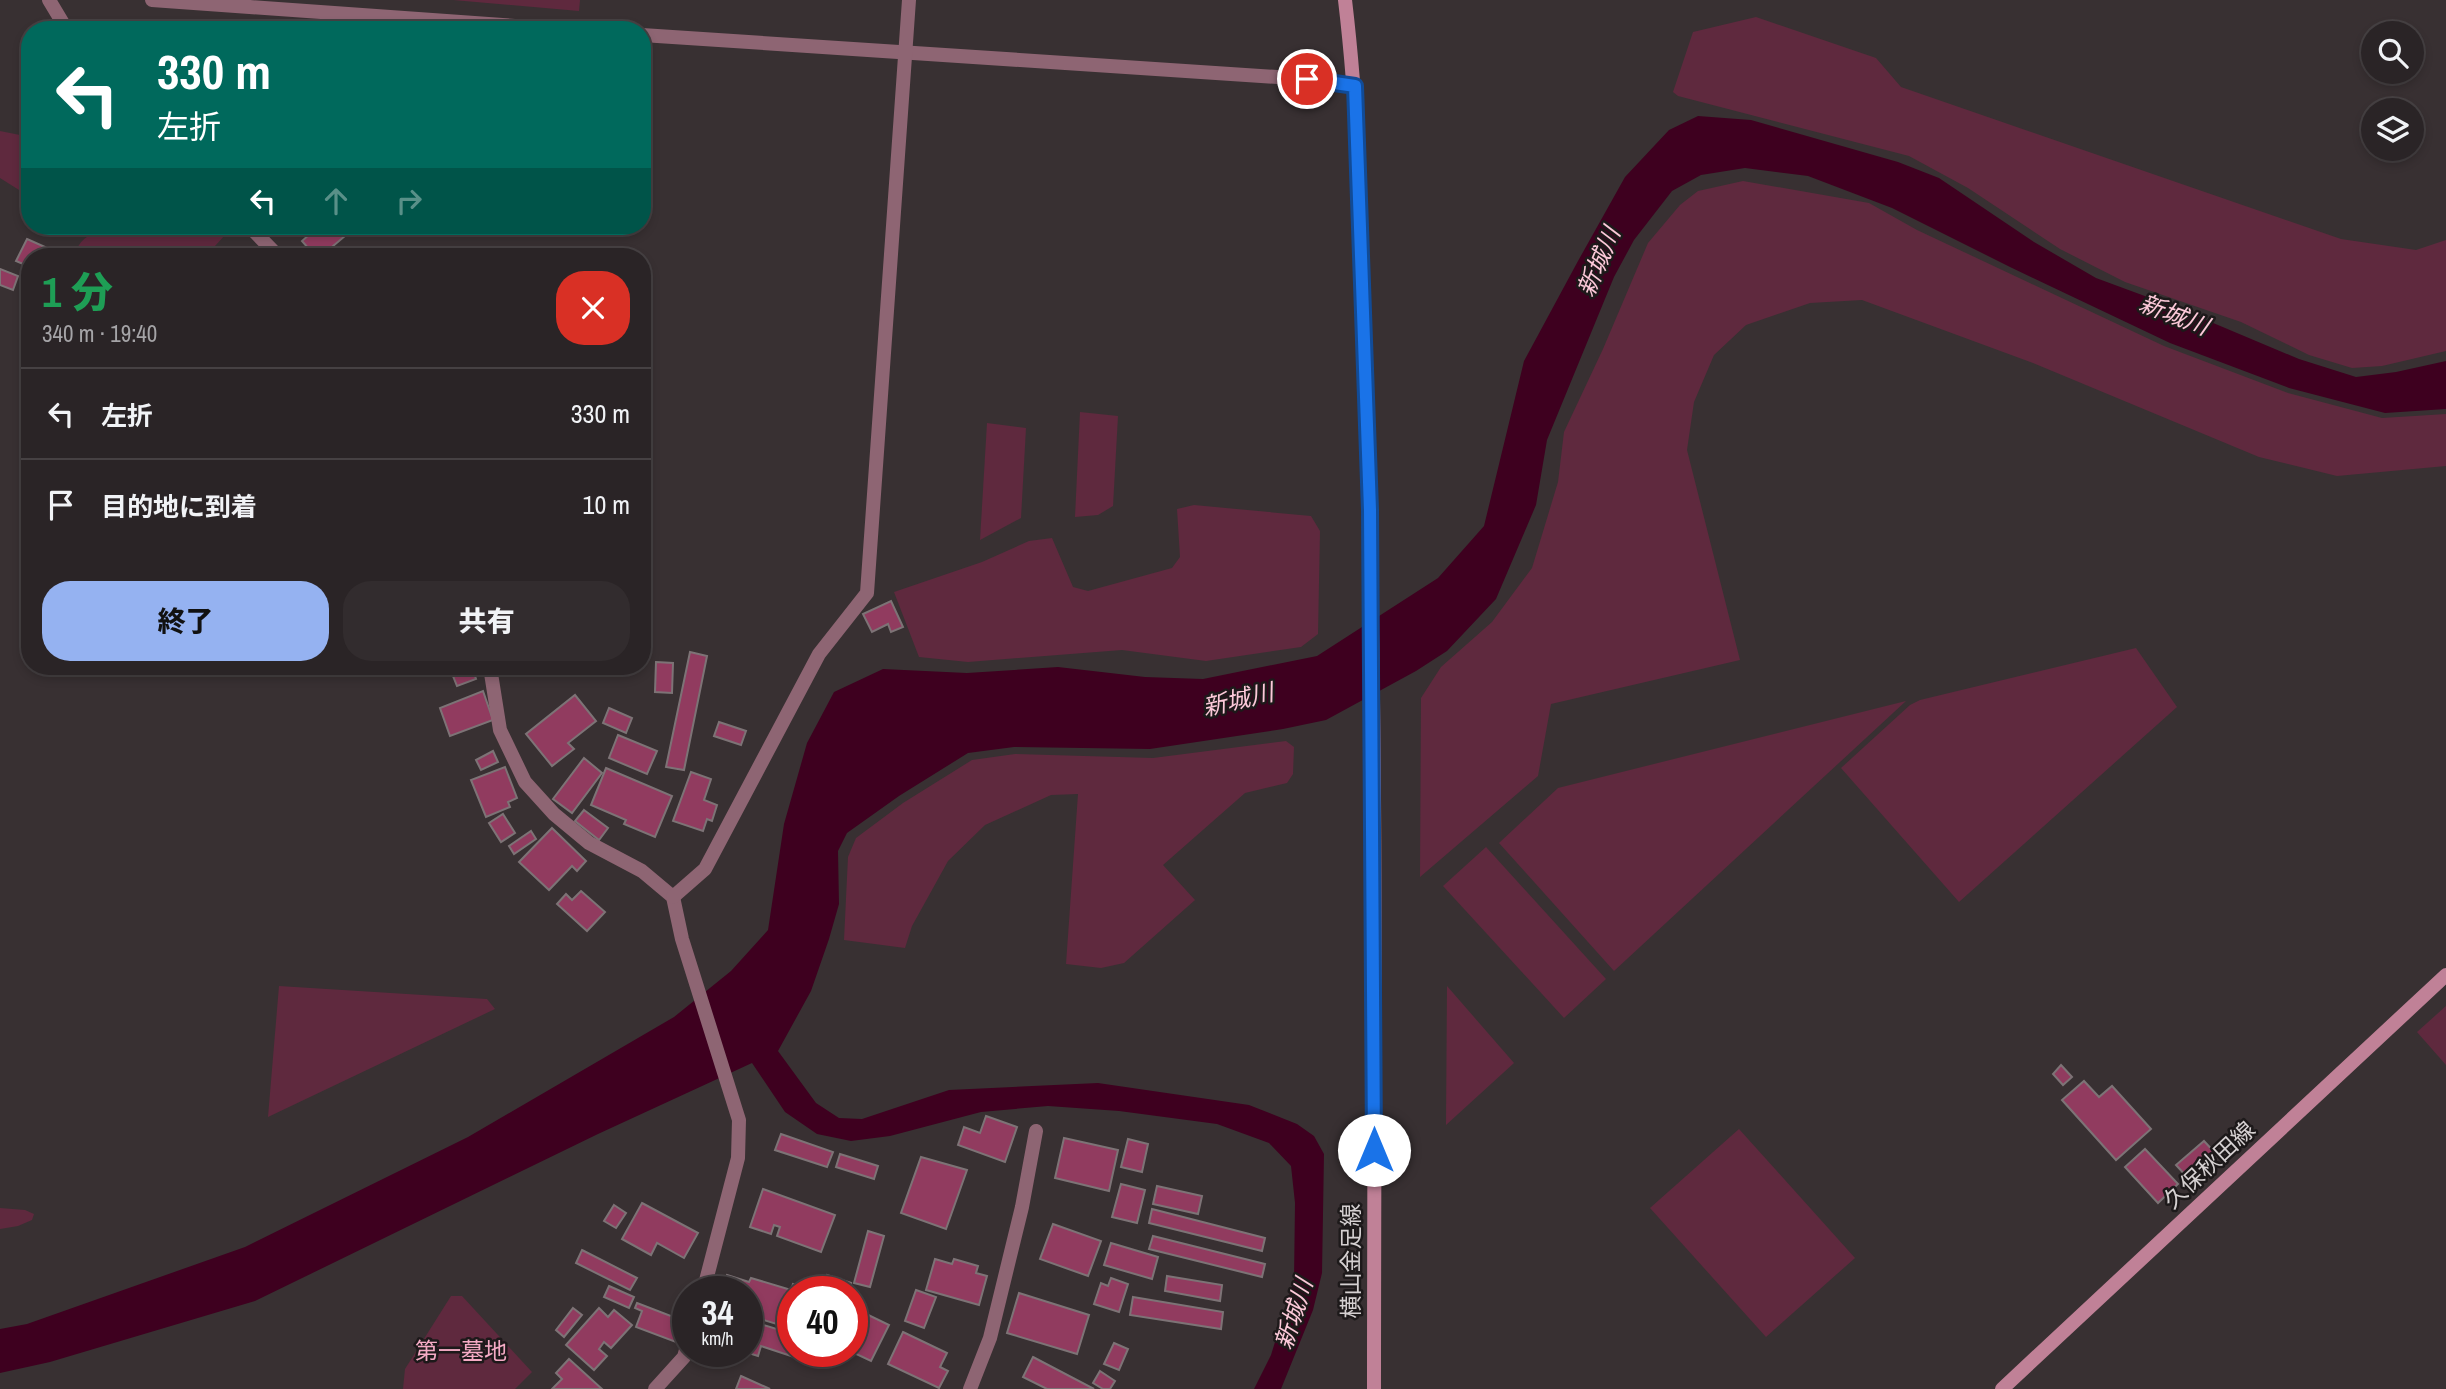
<!DOCTYPE html>
<html lang="ja">
<meta charset="utf-8">
<style>
:root{--surface:#2a2426;--page:#322c2e;--text:#f1f3f6;--muted:#a5a4a7;--line:#464143;--accent:#95b2f1}
body{margin:0;font-family:"Archivo Narrow","Noto Sans JP",sans-serif;background:var(--page);color:var(--text);height:100vh;display:flex;flex-direction:column;font-size:26px;white-space:nowrap}
*{box-sizing:border-box;margin:0}
p{font-size:23px;color:var(--muted)}
.icon{flex:none;width:38px;height:38px;fill:none;stroke:currentColor;stroke-width:2;stroke-linecap:round;stroke-linejoin:round}
.map{position:relative;flex:1;overflow:hidden}
.side{position:absolute;left:21px;top:248px;width:630px;height:427px;display:flex;flex-direction:column;background:var(--surface);border-radius:28px;box-shadow:0 4px 10px #0003,0 0 0 2px var(--line)}
.side>*{flex:none}
.guide{position:absolute;left:21px;top:21px;width:630px;height:214px;border-radius:28px;box-shadow:0 4px 10px #0003,0 0 0 2px var(--line);background:#00695c;color:#fff;overflow:hidden}
.controls{position:absolute;left:2361px;top:21px;display:grid;gap:14px}
.controls a{display:grid;place-items:center;width:63px;height:63px;border-radius:50%;background:var(--surface);box-shadow:0 4px 10px #0003,0 0 0 2px var(--line);font-size:35px}
.speed{position:absolute;left:672px;top:1276px;display:flex;gap:14px;font-size:35px;font-weight:700;text-align:center}
.speed>*{display:grid;place-content:center;width:91px;height:91px;border-radius:50%;background:var(--surface);box-shadow:0 4px 10px #0003,0 0 0 2px var(--line);line-height:1}
.speed small{font-size:18px;font-weight:400}
.speed .limit{border:10px solid #d22;background:#fff;color:#111}
.pin{position:absolute;display:grid;place-items:center;width:60px;height:60px;color:#fff;margin:-30px;border:4px solid #fff;border-radius:50%;box-shadow:0 2px 7px #0007}
.me{position:absolute;width:77px;margin:-38px;rotate:0deg;stroke-linejoin:round;filter:drop-shadow(0 0 5px #0008)}
.turn{display:flex;align-items:center;gap:24px;height:147px;padding:0 21px;font-size:32px}
.turn .icon{width:91px;height:91px;stroke-width:2.5}
.turn b{display:block;font-size:49px;line-height:60px}
.lanes{display:flex;align-items:center;height:66px;padding:0 21px;background:#0003;justify-content:center;gap:35px;direction:ltr}
.lanes .off{opacity:.35}
.round{display:grid;place-items:center;flex:none;width:74px;height:74px;border-radius:28px;background:var(--page)}
.head{display:flex;align-items:center;justify-content:space-between;height:119px;padding:0 21px}
h1{font-size:42px;font-weight:800;line-height:52px;color:#1e9e55}
.action{display:flex;gap:14px;margin-top:auto;padding:14px 21px}
.action a{flex:1;height:80px;border-radius:28px;background:var(--accent);color:#111;font-size:28px;font-weight:800;line-height:80px;text-align:center}
.action a+a{background:var(--page);color:var(--text)}
ul{padding:0;list-style:none}
li{display:flex;align-items:center;gap:21px;height:91px;padding:0 21px;border-top:2px solid var(--line)}
li div{flex:1}
li b{display:block;font-size:26px}
li em{font-style:normal}
.map>svg:first-child{display:block}
.green{fill:#5f293e}
.water{fill:#3e001f}
.building{fill:#913b5f;stroke:#7d7376;stroke-width:2}
.lines{fill:none;stroke-linecap:round;stroke-linejoin:round}
.street{stroke:#8e6573;stroke-width:14}
.secondary{stroke:#c08197;stroke-width:14}
.route-casing{stroke:#114b97;stroke-width:18}
.route{stroke:#1a73e8;stroke-width:12}
.labels{text-anchor:middle;stroke-width:5;stroke-linejoin:round;paint-order:stroke}
.street-label{font-size:23px;fill:#d5d0d1;stroke:#1d191a}
.park-label{font-size:23px;fill:#f5abc5;stroke:#1d191a}
.water-label{font-size:24px;font-style:italic;fill:#fcc9d9;stroke:#1d191a}
</style>
<div class="map">
<svg width="2446" height="1389" viewBox="0 0 2446 1389">
<rect width="100%" height="100%" fill="#383032"/>
<!-- green -->
<g class="green">
<path d="M453,0H580L579,11Z"/>
<path d="M1756,17L1876,58L1901,87L2341,239L2416,250L2446,240V351L2382,366L2352,368L2309,355L2241,322L2125,282L2060,249L1968,188L1909,156L1678,96L1673,92L1693,32Z"/>
<path d="M0,131L30,137V194L27,195L0,178Z"/>
<path d="M1743,181L1869,203L1917,230L2164,346L2288,393L2382,418L2446,414V466L2337,476L2259,457L2033,363L1862,300L1810,303L1746,325L1714,355L1694,402L1687,450L1740,660L1551,704L1538,776L1420,877L1421,698L1441,667L1492,622L1532,568L1558,482L1564,432L1603,349L1648,243L1680,205L1698,191Z"/>
<path d="M144,226H227L225,235L205,257H74C82,225 114,230 142,228Z"/>
<path d="M1080,412L1118,416L1113,506L1098,515L1075,517Z"/>
<path d="M987,423L1026,428L1021,518L980,540Z"/>
<path d="M1194,505L1311,516L1320,531L1318,634L1301,647L1206,661L1122,650L968,662L919,657L894,592L982,562L1029,541L1052,538L1073,587L1088,591L1172,568L1180,557L1177,509Z"/>
<path d="M2136,648L2177,707L1959,902L1841,768L1910,705L1920,700Z"/>
<path d="M1906,701L1614,971L1499,843L1558,788Z"/>
<path d="M1286,741L1294,747L1293,774L1287,783L1245,793L1163,865L1195,900L1124,963L1101,968L1066,964L1078,794L1051,795L985,825L948,861L912,926L905,948L844,940L848,857L856,838L903,803L972,760L1015,754L1153,758Z"/>
<path d="M1486,847L1606,979L1564,1018L1443,886Z"/>
<path d="M279,986L487,999L495,1009L268,1117Z"/>
<path d="M1447,986L1514,1063L1446,1125Z"/>
<path d="M2446,1006V1065L2417,1032Z"/>
<path d="M1739,1129L1855,1258L1766,1337L1650,1208Z"/>
<path d="M0,1208L25,1210L34,1214L32,1220L18,1226L0,1229Z"/>
<path d="M451,1296H462L532,1372L515,1389H403L405,1369Z"/>
</g>
<!-- water -->
<path class="water" d="M1698,116L1751,120L1898,162L1939,178L2034,242L2096,278L2180,309L2299,359L2356,377L2396,372L2446,361V409L2385,413L2289,388L2170,343L2010,267L1892,208L1808,176L1745,168L1701,175L1672,191L1634,240L1614,277L1547,440L1536,505L1496,599L1447,651L1416,671L1326,720L1283,729L1150,749L1014,747L968,753L899,796L847,833L838,851L839,904L829,939L811,991L778,1051L816,1103L839,1118L862,1119L949,1090L1098,1083L1249,1105L1297,1124L1314,1136L1324,1154L1322,1273L1313,1310L1281,1389H1254L1271,1355L1294,1280L1295,1203L1291,1166L1269,1143L1217,1124L1119,1111L1048,1106L981,1112L890,1136L851,1141L817,1134L785,1112L752,1063L598,1134L255,1301L50,1362L0,1373V1329L27,1324L245,1247L468,1137L674,1017L731,971L768,930L784,824L807,743L834,692L883,669L967,673L1058,667L1145,677L1203,679L1317,656L1438,578L1484,526L1524,361L1578,261L1625,177L1669,130Z"/>
<!-- building -->
<g class="building">
<path d="M319,226H336L345,236L320,257H316L302,241Z"/>
<path d="M27,239L63,255L62,257H30V267L16,261Z"/>
<path d="M0,269L18,276L13,290L0,285Z"/>
<path d="M891,601L903,627L891,632L888,624L872,632L863,614Z"/>
<path d="M690,652L707,656L684,770L666,767Z"/>
<path d="M656,662L673,663L672,693L655,692Z"/>
<path d="M462,667H472L476,679L457,686L451,671Z"/>
<path d="M483,691L493,720L450,736L440,708Z"/>
<path d="M575,695L596,721L568,743L574,749L552,766L526,734Z"/>
<path d="M609,708L632,718L626,733L603,723Z"/>
<path d="M719,722L746,731L741,745L714,736Z"/>
<path d="M618,735L657,751L647,774L609,758Z"/>
<path d="M493,751L498,762L481,770L476,760Z"/>
<path d="M584,758L602,773L572,813L553,799Z"/>
<path d="M505,767L517,798L508,802L510,807L486,817L471,780Z"/>
<path d="M606,768L672,796L655,837L624,824L626,820L591,805Z"/>
<path d="M691,772L711,779L704,800L717,805L712,821L707,819L703,831L673,821Z"/>
<path d="M584,810L608,828L599,840L575,821Z"/>
<path d="M503,814L515,833L501,842L489,823Z"/>
<path d="M552,828L586,861L577,871L572,866L549,890L519,862Z"/>
<path d="M531,831L536,839L514,854L509,846Z"/>
<path d="M581,891L605,912L587,931L557,904L566,894L572,900Z"/>
<path d="M2061,1065L2072,1077L2063,1085L2053,1074Z"/>
<path d="M2084,1081L2099,1097L2112,1086L2151,1129L2116,1160L2062,1100Z"/>
<path d="M986,1116L1017,1127L1005,1162L958,1145L964,1127L980,1133Z"/>
<path d="M781,1134L833,1152L827,1167L775,1150Z"/>
<path d="M1064,1138L1118,1150L1109,1191L1055,1178Z"/>
<path d="M1128,1139L1148,1144L1142,1172L1121,1167Z"/>
<path d="M2204,1141L2217,1155L2189,1179L2176,1165Z"/>
<path d="M2145,1149L2178,1184L2158,1203L2125,1167Z"/>
<path d="M840,1154L878,1166L874,1179L836,1167Z"/>
<path d="M921,1157L967,1170L946,1229L901,1213Z"/>
<path d="M1121,1184L1145,1190L1137,1223L1112,1217Z"/>
<path d="M1157,1186L1202,1196L1198,1214L1153,1204Z"/>
<path d="M763,1189L835,1215L821,1252L777,1236L780,1227L774,1225L771,1234L750,1227Z"/>
<path d="M642,1203L698,1233L684,1258L657,1243L651,1255L622,1239Z"/>
<path d="M614,1205L626,1213L616,1228L604,1221Z"/>
<path d="M1152,1209L1265,1238L1262,1251L1149,1223Z"/>
<path d="M1053,1224L1101,1241L1088,1276L1040,1259Z"/>
<path d="M868,1231L884,1236L870,1287L854,1283Z"/>
<path d="M1153,1236L1265,1264L1262,1277L1149,1249Z"/>
<path d="M1111,1243L1158,1257L1152,1279L1104,1265Z"/>
<path d="M582,1250L637,1278L630,1290L576,1263Z"/>
<path d="M935,1259L952,1264L954,1259L978,1266L976,1273L987,1276L979,1305L926,1290Z"/>
<path d="M727,1275L749,1282L751,1278L791,1290L793,1284L808,1289L807,1292H793V1329L747,1315V1292H711L712,1287L722,1290Z"/>
<path d="M827,1275L851,1283L848,1292H822Z"/>
<path d="M1167,1276L1222,1285L1220,1301L1165,1291Z"/>
<path d="M1111,1278L1128,1284L1119,1312L1094,1304L1101,1283L1108,1286Z"/>
<path d="M609,1286L634,1297L629,1308L604,1297Z"/>
<path d="M916,1290L936,1297L924,1328L905,1321Z"/>
<path d="M1019,1293L1089,1315L1077,1354L1007,1333Z"/>
<path d="M1133,1297L1223,1312L1221,1329L1130,1315Z"/>
<path d="M637,1303L684,1321L676,1342L636,1327L642,1311L635,1308Z"/>
<path d="M573,1308L582,1315L564,1337L556,1330Z"/>
<path d="M599,1308L608,1317L614,1310L632,1325L611,1348L604,1342L599,1349L607,1356L594,1370L566,1345Z"/>
<path d="M858,1310L889,1325L871,1361L850,1351H852V1323Z"/>
<path d="M747,1320L793,1334V1351H796L794,1357L761,1346L758,1356L742,1351H747Z"/>
<path d="M903,1332L947,1353L940,1367L948,1371L939,1388L888,1364Z"/>
<path d="M1114,1343L1128,1349L1119,1370L1104,1364Z"/>
<path d="M1033,1357L1094,1389H1047L1023,1377Z"/>
<path d="M569,1359L602,1389H552L562,1379L556,1373Z"/>
<path d="M1100,1371L1115,1381L1110,1389H1103L1093,1383Z"/>
<path d="M741,1376L770,1389H736Z"/>
</g>
<g class="lines">
<!-- street -->
<g class="street">
<path d="M49,0L67,30"/>
<path d="M152,0L572,30"/>
<path d="M642,35L1307,79L1355,86"/>
<path d="M249,226L279,257"/>
<path d="M490,667L500,730L525,782L554,814L589,843L642,871L673,897L682,939L739,1120L738,1158L703,1292"/>
<path d="M673,897L705,869L819,654L867,593L909,0"/>
<path d="M655,1389L684,1357L688,1343"/>
<path d="M970,1389L990,1338L1022,1207L1036,1131"/>
</g>
<!-- secondary -->
<g class="secondary">
<path d="M1345,0C1361,134 1362,269 1366,404C1378,732 1374,1061 1374,1389"/>
<path d="M2002,1389L2446,975"/>
</g>
</g>
<g class="lines">
<!-- route casing -->
<g class="route-casing">
<path id="route" d="M1307,79L1355,86L1370,510L1374,1150"/>
</g>
<!-- route -->
<use href="#route" class="route"/>
</g>
<g class="labels">
<!-- street labels -->
<g class="street-label">
<text transform="translate(2209 1165) rotate(-43)" y="8">久保秋田線</text>
<text transform="translate(1351 1261) rotate(-90)" y="8">横山金足線</text>
</g>
<!-- park labels -->
<g class="park-label">
<text x="461" y="1359">第一墓地</text>
</g>
<!-- water labels -->
<g class="water-label">
<text transform="translate(1599 262) rotate(-67)" y="8">新城川</text>
<text transform="translate(2174 315) rotate(21)" y="8">新城川</text>
<text transform="translate(1238 700) rotate(-13)" y="8">新城川</text>
<text transform="translate(1294 1314) rotate(-72)" y="8">新城川</text>
</g>
</g>
</svg>
<div class="controls">
<a><svg class="icon" aria-label="search" viewBox="0 0 24 24"><circle cx="10" cy="10" r="6"/><path d="M15 15l6 6"/></svg></a>
<a><svg class="icon" aria-label="layers" viewBox="0 0 24 24"><path d="M12 4l9 5-9 5-9-5zM3 14l9 5 9-5"/></svg></a>
</div>
<div class="speed"><div>34<small>km/h</small></div><div class="limit">40</div></div>
<div class="pin" style="left:1307px;top:79px;background:#d93025"><svg class="icon" aria-label="arrive" viewBox="0 0 24 24"><path d="M6 21V4h12l-3 4 3 4H6"/></svg></div>
<svg class="me" style="left:1374px;top:1150px" viewBox="-20 -20 40 40"><circle r="19" fill="#fff"/><path d="M0-13L10 11 0 6-10 11z" fill="#1a73e8"/></svg>
<div class="guide">
<div class="turn"><svg class="icon" aria-label="left" viewBox="0 0 24 24"><path d="M17 20v-9H6M10 6l-5 5 5 5"/></svg><div><b>330 m</b>左折</div></div>
<div class="lanes"><svg class="icon" aria-label="left" viewBox="0 0 24 24"><path d="M17 20v-9H6M10 6l-5 5 5 5"/></svg><svg class="icon off" aria-label="ahead" viewBox="0 0 24 24"><path d="M12 20V5M6 11l6-6 6 6"/></svg><svg class="icon off" aria-label="right" viewBox="0 0 24 24"><path d="M7 20v-9h11M14 6l5 5-5 5"/></svg></div>
</div>
<section class="side">
<div class="head"><div><h1>1 分</h1><p>340 m · 19:40</p></div><a class="round" style="background:#d93025;color:#fff"><svg class="icon" aria-label="close" viewBox="0 0 24 24"><path d="M6 6l12 12M18 6L6 18"/></svg></a></div>
<ul>
<li><svg class="icon" aria-label="left" viewBox="0 0 24 24"><path d="M17 20v-9H6M10 6l-5 5 5 5"/></svg><div><b>左折</b></div><em>330 m</em></li>
<li><svg class="icon" aria-label="arrive" viewBox="0 0 24 24"><path d="M6 21V4h12l-3 4 3 4H6"/></svg><div><b>目的地に到着</b></div><em>10 m</em></li>
</ul>
<div class="action"><a>終了</a><a>共有</a></div>
</section>
</div>
